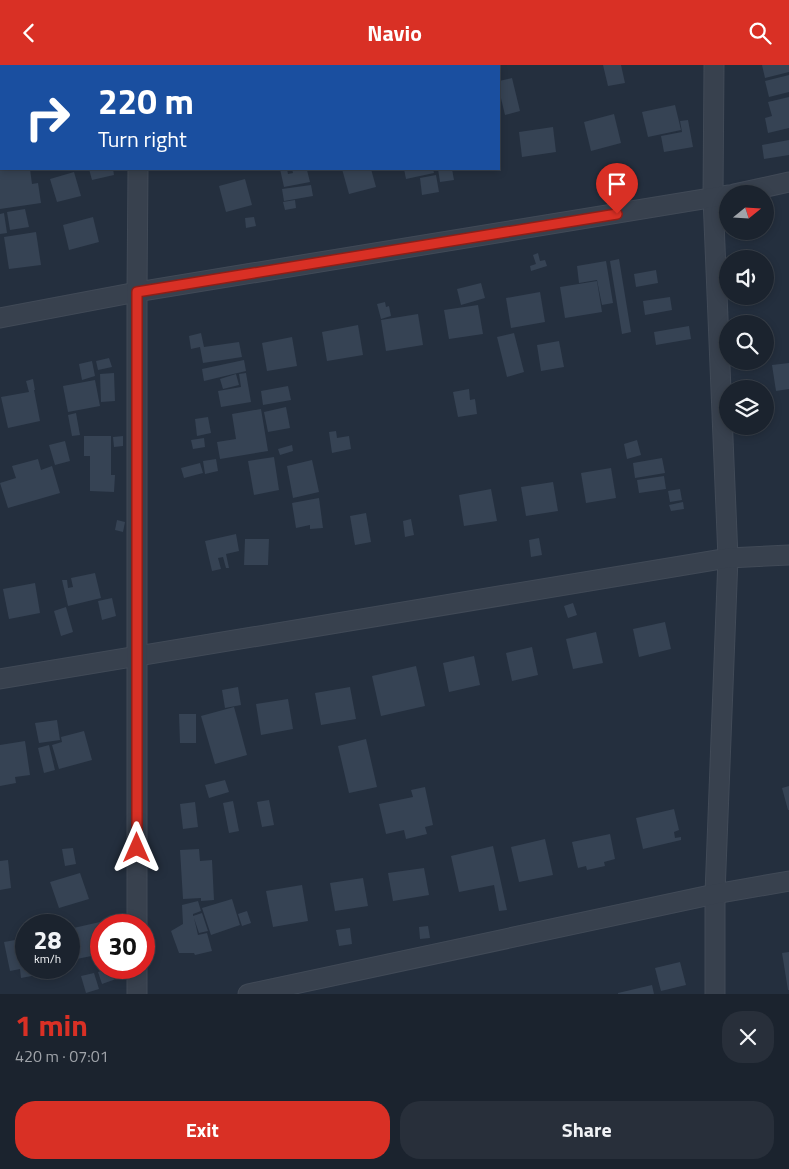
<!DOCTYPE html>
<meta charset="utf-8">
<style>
:root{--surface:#1b232e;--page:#282f3a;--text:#f1f3f6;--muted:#a0a4aa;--line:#39404a;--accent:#d93025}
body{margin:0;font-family:"Titillium Web",sans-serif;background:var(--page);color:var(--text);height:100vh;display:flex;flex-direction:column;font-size:19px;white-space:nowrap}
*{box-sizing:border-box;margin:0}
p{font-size:16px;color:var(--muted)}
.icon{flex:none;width:28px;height:28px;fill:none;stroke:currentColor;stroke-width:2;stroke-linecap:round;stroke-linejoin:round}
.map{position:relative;height:929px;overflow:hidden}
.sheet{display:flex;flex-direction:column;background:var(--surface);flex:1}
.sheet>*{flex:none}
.banner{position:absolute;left:0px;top:0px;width:500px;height:105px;box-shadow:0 2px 8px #0003,0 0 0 1px var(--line);background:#1a4fa0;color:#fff;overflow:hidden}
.needle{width:32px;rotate:72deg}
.controls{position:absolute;left:719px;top:120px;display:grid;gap:10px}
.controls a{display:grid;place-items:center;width:55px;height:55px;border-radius:50%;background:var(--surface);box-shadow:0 2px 8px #0003,0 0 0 1px var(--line);font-size:25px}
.speed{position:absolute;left:15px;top:849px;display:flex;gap:10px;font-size:25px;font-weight:700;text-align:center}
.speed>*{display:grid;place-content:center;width:65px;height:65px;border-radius:50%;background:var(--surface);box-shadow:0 2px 8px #0003,0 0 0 1px var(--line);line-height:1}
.speed small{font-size:12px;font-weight:400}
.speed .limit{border:8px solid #d22;background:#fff;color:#111}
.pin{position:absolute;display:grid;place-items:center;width:42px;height:42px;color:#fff;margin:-51px -21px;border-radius:50% 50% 50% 0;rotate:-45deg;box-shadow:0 0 5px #0007}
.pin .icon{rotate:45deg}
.me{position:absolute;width:55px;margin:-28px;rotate:0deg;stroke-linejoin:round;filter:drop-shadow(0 0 4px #0008)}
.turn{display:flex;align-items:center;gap:18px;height:105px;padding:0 15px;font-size:22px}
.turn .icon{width:65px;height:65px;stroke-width:2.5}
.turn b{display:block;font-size:35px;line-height:42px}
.round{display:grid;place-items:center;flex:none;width:52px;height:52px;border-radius:20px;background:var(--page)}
.head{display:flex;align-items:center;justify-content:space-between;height:85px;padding:0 15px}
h1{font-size:30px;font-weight:700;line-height:38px;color:var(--accent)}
.primary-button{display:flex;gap:10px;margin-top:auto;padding:10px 15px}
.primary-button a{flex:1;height:58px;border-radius:20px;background:var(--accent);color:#fff;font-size:20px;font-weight:700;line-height:58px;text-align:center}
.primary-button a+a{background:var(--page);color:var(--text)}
header{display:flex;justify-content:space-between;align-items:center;height:65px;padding:0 15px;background:var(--accent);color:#fff;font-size:22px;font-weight:700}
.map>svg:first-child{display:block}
.building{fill:#364354}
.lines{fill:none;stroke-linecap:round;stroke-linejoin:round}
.minor-casing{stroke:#414a57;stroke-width:21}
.minor{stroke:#38414e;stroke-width:19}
.route-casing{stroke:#8d1f18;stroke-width:12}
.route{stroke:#d93025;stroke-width:9}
</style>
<header><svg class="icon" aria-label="back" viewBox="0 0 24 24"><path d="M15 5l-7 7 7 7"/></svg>Navio<svg class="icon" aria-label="search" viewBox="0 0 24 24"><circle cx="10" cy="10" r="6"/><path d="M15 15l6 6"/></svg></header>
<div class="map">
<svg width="789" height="929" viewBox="0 0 789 929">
<rect width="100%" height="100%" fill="#242f3e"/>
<!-- building -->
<g class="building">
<path d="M603,0H621L625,18L608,21Z"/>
<path d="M762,0H789V7L765,13Z"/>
<path d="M789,10V27L769,32L765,16Z"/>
<path d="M512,13L520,46L505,50L499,25V16Z"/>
<path d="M789,32V63L768,68L765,53L772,51L768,37Z"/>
<path d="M675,40L681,65L648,72L642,47Z"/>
<path d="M614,49L621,78L591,86L584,57Z"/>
<path d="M688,55L693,82L664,87L661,71L682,67L680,56Z"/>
<path d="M553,62L556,87L522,92L519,67Z"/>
<path d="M789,75V90L764,94L762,80Z"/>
<path d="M0,104H30L32,119L38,118L41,138L0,144Z"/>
<path d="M89,104H113L114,110L92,115Z"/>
<path d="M280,104H287L288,109L293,108L292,104H302V106L307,105L310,117L284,122Z"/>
<path d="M342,104H371L376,122L349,129Z"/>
<path d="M404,104H433L434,108L406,114Z"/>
<path d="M438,104H452L454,115L440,117Z"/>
<path d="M74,107L81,131L57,137L50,114Z"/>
<path d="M436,110L439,127L422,130L420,113Z"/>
<path d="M619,112L621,123L615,125L613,113Z"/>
<path d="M245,114L252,140L226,147L219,121Z"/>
<path d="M311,120L313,131L284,136L282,124Z"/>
<path d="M295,135L296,143L285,145L283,137Z"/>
<path d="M25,144L29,162L10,165L7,147Z"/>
<path d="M4,148L7,168L0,169V149Z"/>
<path d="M93,152L99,177L69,185L63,160Z"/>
<path d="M254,152L256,161L246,163L245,153Z"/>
<path d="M36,167L41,200L9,204L4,172Z"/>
<path d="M538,188L540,196L545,195L547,201L531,206L530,201L536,199L533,190Z"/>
<path d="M619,194L631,267L622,269L610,196Z"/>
<path d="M606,196L613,238L602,240L597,215L579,218L577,201Z"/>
<path d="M656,205L658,218L636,222L634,209Z"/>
<path d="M597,216L602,247L565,253L560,222Z"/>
<path d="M481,218L485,233L461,240L457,224Z"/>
<path d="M540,227L545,257L511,263L506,233Z"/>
<path d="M670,232L672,245L645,250L643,236Z"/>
<path d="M385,237L386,242L389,241L391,251L381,254L377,239Z"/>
<path d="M478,240L483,269L449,274L444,245Z"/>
<path d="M418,249L423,280L386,286L381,255Z"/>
<path d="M358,260L363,290L327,296L322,267Z"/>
<path d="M689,261L691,274L656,280L654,267Z"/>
<path d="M201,268L204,282L239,277L242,292L203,298L200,282L191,284L189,271Z"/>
<path d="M514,268L524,307L507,312L497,272Z"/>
<path d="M292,272L297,301L267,306L262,278Z"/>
<path d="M559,276L564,302L541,306L537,280Z"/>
<path d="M109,293L112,302L98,305L96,296Z"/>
<path d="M244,295L246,306L204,316L202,304Z"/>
<path d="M92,296L95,311L82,315L79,299Z"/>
<path d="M789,298V324L776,326L772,300Z"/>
<path d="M114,308L115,336L101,337L100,309Z"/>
<path d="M246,308L251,337L221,342L218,326L241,322L239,309Z"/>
<path d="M236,309L239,320L223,324L220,314Z"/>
<path d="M33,314L35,325H34L40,356L8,363L1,332L29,327L26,316Z"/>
<path d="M95,315L100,341L68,347L63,321Z"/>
<path d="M288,321L291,335L263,340L261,326Z"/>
<path d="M469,324L470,335L475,334L477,349L458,352L453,327Z"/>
<path d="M286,342L290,363L268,367L264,347Z"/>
<path d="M261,344L268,386L220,394L217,377L236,374L232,349Z"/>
<path d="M76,348L80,370L72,371L68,350Z"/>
<path d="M208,352L211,368L197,371L195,354Z"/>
<path d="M336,366L337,373L349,371L351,384L332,388L329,367Z"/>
<path d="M84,371H111V410H115L114,427L90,426V391H84Z"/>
<path d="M123,371V381L114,382L113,372Z"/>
<path d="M204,373L205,382L193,384L191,375Z"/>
<path d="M637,375L641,390L627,394L624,379Z"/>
<path d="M65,376L70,396L55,400L49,380Z"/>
<path d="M292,380L293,386L280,390L278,384Z"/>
<path d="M274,392L279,425L254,430L248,396Z"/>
<path d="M662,393L665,408L635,413L633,398Z"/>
<path d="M38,394L41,405L52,401L60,428L8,443L0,418L16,413L12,401Z"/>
<path d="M216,394L218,406L205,409L203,396Z"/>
<path d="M312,395L319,427L293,433L287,401Z"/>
<path d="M200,398L203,408L184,413L181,403Z"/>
<path d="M611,403L616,433L586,438L581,408Z"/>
<path d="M664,411L666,424L639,428L637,415Z"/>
<path d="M553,417L558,446L526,451L521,422Z"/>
<path d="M491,424L497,456L464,461L459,430Z"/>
<path d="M680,424L682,435L670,437L668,426Z"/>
<path d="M319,433L323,463L310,464V460L296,463L292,438Z"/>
<path d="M683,437L684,444L671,446L669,440Z"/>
<path d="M366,448L371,477L355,480L350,451Z"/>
<path d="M411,454L414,470L405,472L403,456Z"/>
<path d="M117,455L125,457L123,467L115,465Z"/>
<path d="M236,469L239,486L226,489L229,503H226L223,492L218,493L221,504L212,506L205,476Z"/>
<path d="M539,473L542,490L531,492L529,475Z"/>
<path d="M245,474H269L268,500H244Z"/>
<path d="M95,508L101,533L68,541L62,515H67L68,523L73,522L71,513Z"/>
<path d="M35,518L40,548L9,554L3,524Z"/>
<path d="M112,533L116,551L102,555L98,536Z"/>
<path d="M573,538L577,550L568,553L564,541Z"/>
<path d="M66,542L73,567L61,571L54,546Z"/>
<path d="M665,557L671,584L639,592L633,564Z"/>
<path d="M596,567L603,598L573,604L566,574Z"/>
<path d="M532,582L538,610L512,616L506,588Z"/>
<path d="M474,591L480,620L449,627L443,598Z"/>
<path d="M416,601L425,641L381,651L372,611Z"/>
<path d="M238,622L241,640L225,643L222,625Z"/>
<path d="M350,622L356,654L321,660L315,628Z"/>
<path d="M288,634L293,664L261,670L256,639Z"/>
<path d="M234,642L247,690L215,699L201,651Z"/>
<path d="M179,649H196V678H180Z"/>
<path d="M57,655L60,675L39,678L35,658Z"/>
<path d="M84,666L92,695L59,704L52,680L62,677L61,672Z"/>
<path d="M366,674L377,722L349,728L338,681Z"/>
<path d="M25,676L30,710L15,712L16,718L0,721V680Z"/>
<path d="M49,680L55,705L44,708L38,683Z"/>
<path d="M225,715L229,727L209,733L205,720Z"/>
<path d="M789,721V745H788L782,723Z"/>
<path d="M425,722L433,760L425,762L427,769L406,774L404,765L386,769L379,739L413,732L411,725Z"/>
<path d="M269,735L274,760L262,762L257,737Z"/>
<path d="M233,736L239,766L229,768L223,738Z"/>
<path d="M195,737L198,762L183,764L180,739Z"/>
<path d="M674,744L679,765L674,767L675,773L681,772V775L643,784L636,753Z"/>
<path d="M610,769L615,794L604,797L605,801L587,805L586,801L578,803L572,777Z"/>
<path d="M545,774L553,810L519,817L511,782Z"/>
<path d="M493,781L507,845L499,846L494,820L459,827L451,791Z"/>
<path d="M73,783L76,799L65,801L62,784Z"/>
<path d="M199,784L200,796L212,795L214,835L201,836V833L183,834L180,785Z"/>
<path d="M8,795L11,823L0,825V796Z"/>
<path d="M424,803L429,830L393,836L388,808Z"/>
<path d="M80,808L89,834L59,843L50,817Z"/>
<path d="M363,813L368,841L335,846L330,818Z"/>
<path d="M302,820L308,856L273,862L266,826Z"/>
<path d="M232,834L240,860L211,870L202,843Z"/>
<path d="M198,836L201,846L193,849V851L202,848L208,866L199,868L194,853L198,870L207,868L212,886L195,890L194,888H179L171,866L183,859L182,840Z"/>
<path d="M247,846L251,858L242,861L238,849Z"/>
<path d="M100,857L101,889L72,895L69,877V864Z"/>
<path d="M428,861L430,873L420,874L419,862Z"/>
<path d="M350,863L352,879L339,881L336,865Z"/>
<path d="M26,873V902H35L37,910L21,913L20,904L10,906L4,877Z"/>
<path d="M789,887V925H788L782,888Z"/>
<path d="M680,897L686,920L661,926L655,903Z"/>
<path d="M113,902L116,914L102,919L98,907Z"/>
<path d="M94,908L99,924L86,928L81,911Z"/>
<path d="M652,920L654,929H618V928Z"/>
</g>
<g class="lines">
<!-- minor casing -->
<g class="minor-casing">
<g id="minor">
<path d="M714,0L713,133L728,493L715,829V929"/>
<path d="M140,1V0"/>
<path d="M734,129L789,117"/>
<path d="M0,253L137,227L728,130"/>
<path d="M0,614L728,493L789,490"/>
<path d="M137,860V227L138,104"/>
<path d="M137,929V902"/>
<path d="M248,929L715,829L789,816"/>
</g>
</g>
<!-- minor -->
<use href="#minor" class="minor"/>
</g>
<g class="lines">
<!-- route casing -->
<g class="route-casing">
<path id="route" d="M137,783V227L617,149"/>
</g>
<!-- route -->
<use href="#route" class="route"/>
</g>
</svg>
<div class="controls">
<a><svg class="needle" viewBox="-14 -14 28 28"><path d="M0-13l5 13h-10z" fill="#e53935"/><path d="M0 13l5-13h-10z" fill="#a0a4aa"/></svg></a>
<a><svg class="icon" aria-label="sound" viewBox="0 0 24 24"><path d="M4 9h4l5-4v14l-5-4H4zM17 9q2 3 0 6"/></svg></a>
<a><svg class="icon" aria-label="search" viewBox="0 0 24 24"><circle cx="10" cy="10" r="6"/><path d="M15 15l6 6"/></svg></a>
<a><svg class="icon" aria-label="layers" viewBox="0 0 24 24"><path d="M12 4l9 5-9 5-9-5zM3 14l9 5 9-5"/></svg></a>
</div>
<div class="speed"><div>28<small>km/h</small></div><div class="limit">30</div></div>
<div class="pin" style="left:617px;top:149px;background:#d93025"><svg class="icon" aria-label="arrive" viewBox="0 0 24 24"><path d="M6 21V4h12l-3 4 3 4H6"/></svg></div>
<svg class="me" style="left:137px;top:783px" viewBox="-20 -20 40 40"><path d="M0-17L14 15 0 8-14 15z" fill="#d93025" stroke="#fff" stroke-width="4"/></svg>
<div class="banner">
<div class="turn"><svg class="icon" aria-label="right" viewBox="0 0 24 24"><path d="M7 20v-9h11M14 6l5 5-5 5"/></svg><div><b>220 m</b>Turn right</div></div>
</div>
</div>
<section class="sheet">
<div class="head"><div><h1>1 min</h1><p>420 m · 07:01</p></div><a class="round"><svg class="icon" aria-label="close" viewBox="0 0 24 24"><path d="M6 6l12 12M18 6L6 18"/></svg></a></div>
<div class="primary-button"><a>Exit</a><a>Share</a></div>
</section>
